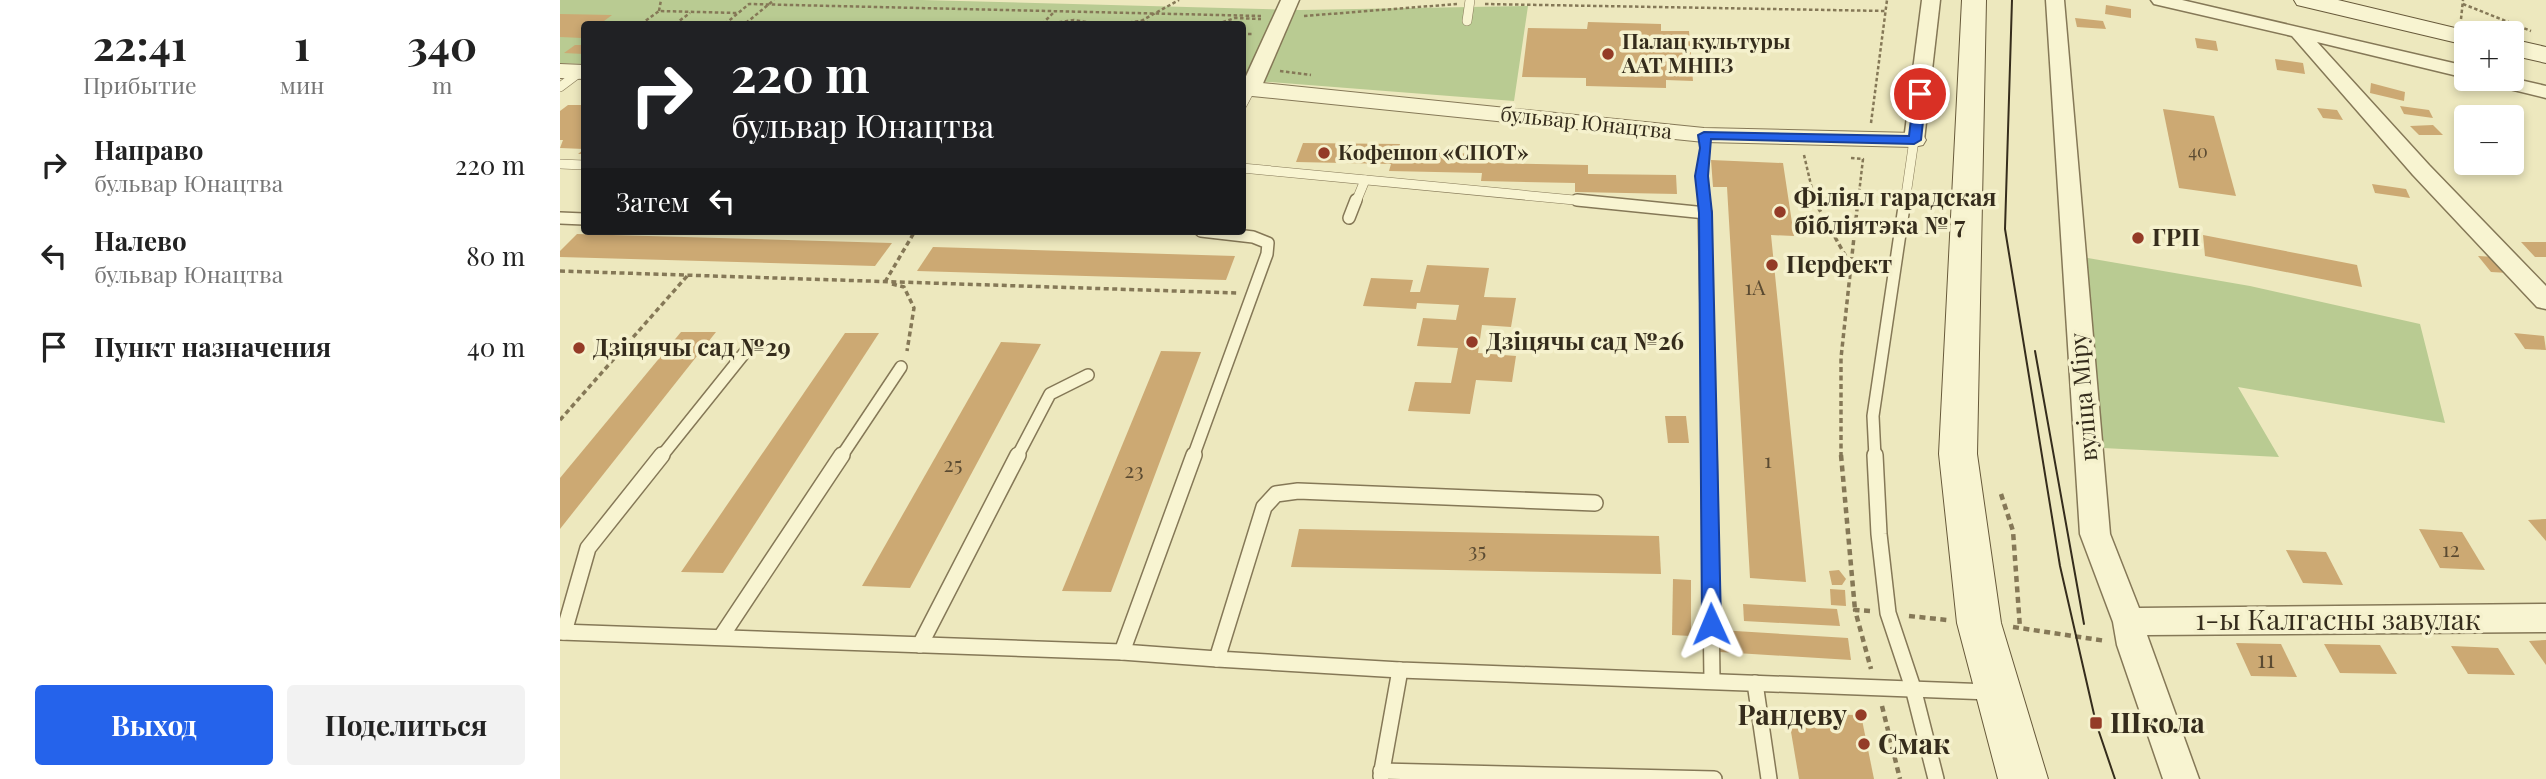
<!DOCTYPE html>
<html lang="ru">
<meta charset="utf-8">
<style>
:root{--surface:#fff;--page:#f2f2f2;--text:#222;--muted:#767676;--accent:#2563eb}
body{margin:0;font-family:"Playfair Display",serif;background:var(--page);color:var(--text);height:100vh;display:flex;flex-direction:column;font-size:26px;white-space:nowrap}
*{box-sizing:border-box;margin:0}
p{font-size:23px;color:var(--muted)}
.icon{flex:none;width:38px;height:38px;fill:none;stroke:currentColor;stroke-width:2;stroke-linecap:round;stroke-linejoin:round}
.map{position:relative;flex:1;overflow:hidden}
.drawer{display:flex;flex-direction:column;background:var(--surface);width:560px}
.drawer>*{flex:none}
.banner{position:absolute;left:21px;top:21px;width:665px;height:214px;border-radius:7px;box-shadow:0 4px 10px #0003;background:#202124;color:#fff;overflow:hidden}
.buttons{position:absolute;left:1894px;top:21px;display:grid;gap:14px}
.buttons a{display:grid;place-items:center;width:70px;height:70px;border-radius:7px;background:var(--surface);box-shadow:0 4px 10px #0003;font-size:35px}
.pin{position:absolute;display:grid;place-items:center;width:60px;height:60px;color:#fff;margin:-30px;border:4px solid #fff;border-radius:50%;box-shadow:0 2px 7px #0007}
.me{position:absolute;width:77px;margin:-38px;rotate:359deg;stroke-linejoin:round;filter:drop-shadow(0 0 5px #0008)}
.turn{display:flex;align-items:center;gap:24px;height:147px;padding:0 35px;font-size:32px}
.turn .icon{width:91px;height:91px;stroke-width:2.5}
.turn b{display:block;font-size:49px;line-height:60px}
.then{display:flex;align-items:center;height:66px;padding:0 35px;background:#0003;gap:14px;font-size:26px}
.eta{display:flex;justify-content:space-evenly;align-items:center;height:119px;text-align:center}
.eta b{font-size:42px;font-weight:700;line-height:49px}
.cta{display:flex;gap:14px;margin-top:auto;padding:14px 35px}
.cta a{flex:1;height:80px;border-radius:7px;background:var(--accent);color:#fff;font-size:28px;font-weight:700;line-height:80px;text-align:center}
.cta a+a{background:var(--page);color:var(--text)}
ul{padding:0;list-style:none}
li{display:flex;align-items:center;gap:21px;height:91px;padding:0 35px}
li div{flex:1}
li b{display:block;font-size:26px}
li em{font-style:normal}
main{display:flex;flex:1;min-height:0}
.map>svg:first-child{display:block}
.green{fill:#b9cb92}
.building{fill:#cca973}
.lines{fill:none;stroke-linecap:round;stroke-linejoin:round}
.service-far2-casing{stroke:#857857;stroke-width:10}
.service-far1-casing{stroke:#857857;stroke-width:14}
.service-casing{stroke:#857857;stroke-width:18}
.minor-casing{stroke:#857857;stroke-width:3}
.tertiary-casing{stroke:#857857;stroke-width:2}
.secondary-casing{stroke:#67593a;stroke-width:2}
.path-far2{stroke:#857857;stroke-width:2.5;stroke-dasharray:3.5 2.5;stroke-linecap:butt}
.path-far1{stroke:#857857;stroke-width:3.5;stroke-dasharray:5 3.5;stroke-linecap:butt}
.path{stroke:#857857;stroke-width:4.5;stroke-dasharray:6 4.5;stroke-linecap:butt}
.service-far2{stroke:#f8f4d1;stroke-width:9}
.service-far1{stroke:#f8f4d1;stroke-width:11}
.service{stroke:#f8f4d1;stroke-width:15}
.minor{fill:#f8f4d1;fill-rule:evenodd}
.tertiary{fill:#f8f4d1;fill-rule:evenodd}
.secondary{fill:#f8f4d1;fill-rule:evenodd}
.tram{stroke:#352c1c;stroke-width:2}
.route{fill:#2563eb;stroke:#184099;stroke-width:2}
.poi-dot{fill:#943b27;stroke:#f5f1cd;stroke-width:2.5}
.labels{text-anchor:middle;stroke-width:7;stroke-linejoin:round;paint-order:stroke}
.far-number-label{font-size:18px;fill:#5b4b32}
.far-poi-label{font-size:21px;font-weight:bold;fill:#352c1c;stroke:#f5f1cd;text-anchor:start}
.far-street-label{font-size:21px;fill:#352c1c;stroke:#f5f1cd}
.number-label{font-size:21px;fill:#5b4b32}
.poi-label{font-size:24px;font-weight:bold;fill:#352c1c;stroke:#f5f1cd;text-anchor:start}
.street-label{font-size:24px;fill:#352c1c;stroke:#f5f1cd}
.near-number-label{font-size:24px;fill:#5b4b32}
.near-street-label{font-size:28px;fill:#352c1c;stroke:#f5f1cd}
.near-poi-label{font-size:28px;font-weight:bold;fill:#352c1c;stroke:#f5f1cd;text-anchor:start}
</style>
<main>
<section class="drawer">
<div class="eta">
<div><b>22:41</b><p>Прибытие</p></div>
<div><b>1</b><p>мин</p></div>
<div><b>340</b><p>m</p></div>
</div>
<ul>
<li><svg class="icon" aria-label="right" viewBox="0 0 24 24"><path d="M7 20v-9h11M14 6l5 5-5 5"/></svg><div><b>Направо</b><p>бульвар Юнацтва</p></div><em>220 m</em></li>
<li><svg class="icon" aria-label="left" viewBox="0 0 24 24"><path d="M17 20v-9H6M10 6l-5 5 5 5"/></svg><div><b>Налево</b><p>бульвар Юнацтва</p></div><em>80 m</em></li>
<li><svg class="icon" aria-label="arrive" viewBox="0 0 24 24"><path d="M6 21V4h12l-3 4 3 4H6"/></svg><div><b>Пункт назначения</b></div><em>40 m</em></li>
</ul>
<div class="cta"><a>Выход</a><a>Поделиться</a></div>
</section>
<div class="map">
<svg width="1986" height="779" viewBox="0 0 1986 779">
<rect width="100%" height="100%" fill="#ede8be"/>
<!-- green -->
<g class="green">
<path d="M0,0H362L740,10L968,6L954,101L683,80L682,24H24V64L0,63Z"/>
<path d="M1522,257L1690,286L1860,324L1885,423L1678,387L1719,457L1543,448Z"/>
</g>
<!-- building -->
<g class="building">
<path d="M1546,5L1571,9V18L1545,14Z"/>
<path d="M0,14L52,15L40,24H24L22,38L0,37Z"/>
<path d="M1515,18L1543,21L1546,29L1517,27Z"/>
<path d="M1028,22L1101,24V31H1129L1133,81L1106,80V88L1026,86V78L962,77L968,28L1027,29Z"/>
<path d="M1635,38L1656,41L1658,51L1637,48Z"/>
<path d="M15,45H24V54L4,53Z"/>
<path d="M1715,59L1743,63L1745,74L1717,70Z"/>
<path d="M1811,83L1845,92L1844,101L1810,93Z"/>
<path d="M8,105H24V154H18L24,149L0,148L3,140H0V111Z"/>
<path d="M1840,106L1869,110L1873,118L1844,114Z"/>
<path d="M1757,108L1777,110L1783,120L1763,118Z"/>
<path d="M1603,109L1654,116L1676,196L1619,188Z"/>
<path d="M1873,125L1883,135H1859L1850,126Z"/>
<path d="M743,143L840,144L838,152L933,154L932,163L1028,165V174L1116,175L1117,194L1015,192V183L921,181L922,173L829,171L831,164L736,162Z"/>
<path d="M1151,160L1223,163L1234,236L1211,235L1246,582L1190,578L1167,187H1153Z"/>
<path d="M1812,184L1846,189L1850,198L1815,193Z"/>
<path d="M17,234L332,243L315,266L0,257V251Z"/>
<path d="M1643,235L1797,265L1802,287L1645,256Z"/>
<path d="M1961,242H1986V257H1975Z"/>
<path d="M373,247L675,256L666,280L357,271Z"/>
<path d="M1918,256L1936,257L1949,273L1931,272Z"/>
<path d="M867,265L929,268L924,297L956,298L951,327L922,325L918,353L956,356L952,382L916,380L910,414L848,411L855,382L891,383L898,348L857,346L863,318L896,320L899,305L857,303L856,309L803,306L811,278L853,280L850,292H860Z"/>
<path d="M121,332H156L0,529V478Z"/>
<path d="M285,333H319L163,573L121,572Z"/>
<path d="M1954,333L1984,336L1986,350L1965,349Z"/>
<path d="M441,342L481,344L350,588L302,586Z"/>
<path d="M601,351L641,352L551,592L502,591Z"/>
<path d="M1105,416H1126L1129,443H1108Z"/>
<path d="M1986,519V541L1968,520Z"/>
<path d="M739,529L1099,536L1101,574L731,567Z"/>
<path d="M1859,529L1902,532L1925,570L1880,568Z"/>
<path d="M1726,550L1766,552L1783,585L1743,583Z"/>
<path d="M1279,570L1286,579L1282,585H1272L1269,571Z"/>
<path d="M1113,579L1131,580V636L1112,635Z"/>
<path d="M1270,589L1285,590L1286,606L1271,605Z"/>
<path d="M1183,604L1277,609L1280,626L1184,621Z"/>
<path d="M1159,630L1288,638L1291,660L1160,652Z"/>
<path d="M1986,640V665L1969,641Z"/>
<path d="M1676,643L1721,644L1737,677L1691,676Z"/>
<path d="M1764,644L1820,645L1837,674L1780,673Z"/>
<path d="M1891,646L1938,648L1955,675L1908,674Z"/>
<path d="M1228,714L1301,715L1314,779H1239Z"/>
</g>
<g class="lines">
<!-- service-far2 casing -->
<g class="service-far2-casing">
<g id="service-far2">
<path d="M907,21L910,0"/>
<path d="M0,87L20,72"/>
<path d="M682,105L691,88"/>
<path d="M1144,135L1146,148L1141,176L1145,202"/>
<path d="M0,164L24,165"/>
<path d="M682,168L1035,202"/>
<path d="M796,202L805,180"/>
<path d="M1345,202L1354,140"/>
</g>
</g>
<!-- service-far1 casing -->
<g class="service-far1-casing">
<g id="service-far1">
<path d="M1017,200L1146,213"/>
<path d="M1144,200L1149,457"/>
<path d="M0,218L24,219"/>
<path d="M789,218L796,200"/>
<path d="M101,457L186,351"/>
<path d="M281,457L341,367"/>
<path d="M457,457L490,394L528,375"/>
<path d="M633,457L707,254L708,243L693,237L641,231"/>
<path d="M1315,457L1313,416L1345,200"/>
</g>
</g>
<!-- service casing -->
<g class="service-casing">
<g id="service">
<path d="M634,455L562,652L657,659"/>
<path d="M1149,455L1152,679"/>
<path d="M1315,455L1319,534L1328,613L1353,688L1376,779"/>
<path d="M1035,503L738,491L716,494L704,507L657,659L840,670L1430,692"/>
<path d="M0,632L562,652"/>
<path d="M4,632L28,548L102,455"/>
<path d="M161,637L282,455"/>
<path d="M360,645L458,455"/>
<path d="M1195,683L1209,779"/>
<path d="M821,771L1154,779"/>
<path d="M821,776L840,670"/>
</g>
</g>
<!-- minor casing -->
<g class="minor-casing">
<g id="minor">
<path d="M721,0H739L701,88L698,92H684L682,85Z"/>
<path d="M1362,0H1380L1364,140L1354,146L1344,140Z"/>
<path d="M1486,0H1504L1550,534L1579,608L1986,604V632L1587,635L1639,779H1603L1557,645L1553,622L1520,534Z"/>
<path d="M1591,0H1622L1906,66V78L1757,42L1869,165L1986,286V309L1977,307L1853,175L1732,36L1594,4Z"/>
<path d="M1951,78L1986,86V98L1925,83L1922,79Z"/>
</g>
</g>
<!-- tertiary casing -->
<g class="tertiary-casing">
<g id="tertiary">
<path d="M0,64L24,65V79L0,78Z"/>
<path d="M682,81L1144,128L1354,133L1363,135L1366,140L1363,145L1354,147L1144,142L682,95Z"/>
</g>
</g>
<!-- secondary casing -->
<g class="secondary-casing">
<g id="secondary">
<path d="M1402,0H1426L1417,454L1441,623L1488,779H1438L1397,623L1379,454Z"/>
<path d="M1734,0H1778L1916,33H1906V45L1737,5Z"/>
<path d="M1951,39L1986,47V63L1951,55Z"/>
</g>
</g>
<!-- path-far2 -->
<g class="path-far2">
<path d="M925,4L1326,11"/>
<path d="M1903,4L1971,31"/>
<path d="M99,11L101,0"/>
<path d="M744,16L897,4"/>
<path d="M1901,19L1903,0"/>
<path d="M581,21L619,0"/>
<path d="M169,23L222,24"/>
<path d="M186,23L214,0"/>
<path d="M1920,23L1946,29"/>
<path d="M81,24L99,11L177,13"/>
<path d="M115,24L130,13"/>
<path d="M165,24L189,4L701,16"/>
<path d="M482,24L495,11"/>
<path d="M487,24L514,20L537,24"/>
<path d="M557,24L581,21L601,24"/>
<path d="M657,24L675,18L701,19"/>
<path d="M682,34H694"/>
<path d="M720,71L751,75"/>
<path d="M1311,123L1327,0"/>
<path d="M1244,155L1255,202"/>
<path d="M1291,158L1303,159L1298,202"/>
<path d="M1236,196L1298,198"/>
</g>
<!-- path-far1 -->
<g class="path-far1">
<path d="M1254,200L1289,262"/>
<path d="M0,271L677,293"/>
<path d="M325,282L355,231"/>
<path d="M332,284L344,287L354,308L347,351"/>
<path d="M0,420L128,275"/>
<path d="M1281,457V358L1298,200"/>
</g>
<!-- path -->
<g class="path">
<path d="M1281,455L1295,610"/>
<path d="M1441,494L1453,531L1460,628"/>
<path d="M1310,611L1295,610L1311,669"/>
<path d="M1349,616L1387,620"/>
<path d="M1453,627L1546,641"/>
<path d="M1322,706L1340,779"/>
</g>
<!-- service-far2 -->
<use href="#service-far2" class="service-far2"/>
<!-- service-far1 -->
<use href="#service-far1" class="service-far1"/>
<!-- service -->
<use href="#service" class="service"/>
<!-- minor -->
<use href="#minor" class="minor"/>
<!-- tertiary -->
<use href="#tertiary" class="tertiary"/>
<!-- secondary -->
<use href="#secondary" class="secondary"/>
<!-- tram -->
<g class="tram">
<path d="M1452,0L1445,229L1500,566L1536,723L1555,779"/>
<path d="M1475,351L1524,624"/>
</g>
</g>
<!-- route -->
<path class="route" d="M1360,90L1366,94L1361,140L1354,144L1151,139L1148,176L1152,213L1161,624L1158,630H1145L1142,624L1139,213L1135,176L1140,148L1138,135L1144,132L1349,136L1354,94Z"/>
<!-- markers -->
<g class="poi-dot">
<circle cx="1048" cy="54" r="7"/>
<circle cx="764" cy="153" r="7"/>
<circle cx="1220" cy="212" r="7"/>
<circle cx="1578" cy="238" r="7"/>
<circle cx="1212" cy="265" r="7"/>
<circle cx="912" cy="342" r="7"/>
<circle cx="19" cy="348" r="7"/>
<circle cx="1301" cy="715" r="7"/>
<rect x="1529" y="716" width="14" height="14" rx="3.5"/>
<circle cx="1304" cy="744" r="7"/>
</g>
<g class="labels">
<!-- far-number labels -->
<g class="far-number-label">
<text x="1638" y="158">40</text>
</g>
<!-- far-poi labels -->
<g class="far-poi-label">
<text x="1062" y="49">Палац культуры<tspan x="1062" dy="24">ААТ МНПЗ</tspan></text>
<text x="778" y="160">Кофешоп «СПОТ»</text>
</g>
<!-- far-street labels -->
<g class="far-street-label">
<text transform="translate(1026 123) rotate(6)" y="7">бульвар Юнацтва</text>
</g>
<!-- number labels -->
<g class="number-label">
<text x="1195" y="295">1А</text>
<text x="1208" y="468">1</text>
<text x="393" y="472">25</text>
<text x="574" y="478">23</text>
<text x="1891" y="557">12</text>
<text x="917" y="558">35</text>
</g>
<!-- poi labels -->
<g class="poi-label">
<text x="1234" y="206">Філіял гарадская<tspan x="1234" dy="28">бібліятэка № 7</tspan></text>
<text x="1592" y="246">ГРП</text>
<text x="1226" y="273">Перфект</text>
<text x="926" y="350">Дзіцячы сад №26</text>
<text x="33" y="356">Дзіцячы сад №29</text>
</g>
<!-- street labels -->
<g class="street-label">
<text transform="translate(1524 397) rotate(-95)" y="8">вуліца Міру</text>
</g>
<!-- near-number labels -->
<g class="near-number-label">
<text x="1706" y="668">11</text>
</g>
<!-- near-street labels -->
<g class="near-street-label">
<text x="1778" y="630">1-ы Калгасны завулак</text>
</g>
<!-- near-poi labels -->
<g class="near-poi-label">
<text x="1287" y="725" text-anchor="end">Рандеву</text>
<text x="1550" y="733">Школа</text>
<text x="1318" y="754">Смак</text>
</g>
</g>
</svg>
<div class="buttons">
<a>+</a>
<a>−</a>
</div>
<div class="pin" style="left:1360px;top:94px;background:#d93025"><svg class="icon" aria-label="arrive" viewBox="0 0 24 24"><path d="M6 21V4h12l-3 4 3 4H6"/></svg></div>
<svg class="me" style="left:1151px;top:624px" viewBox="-20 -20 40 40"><path d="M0-17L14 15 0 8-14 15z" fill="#2563eb" stroke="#fff" stroke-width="4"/></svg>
<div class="banner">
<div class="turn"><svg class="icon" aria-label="right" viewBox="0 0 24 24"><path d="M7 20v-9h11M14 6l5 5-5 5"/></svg><div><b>220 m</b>бульвар Юнацтва</div></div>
<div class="then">Затем<svg class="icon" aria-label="left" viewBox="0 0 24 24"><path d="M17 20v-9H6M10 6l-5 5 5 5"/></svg></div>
</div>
</div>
</main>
